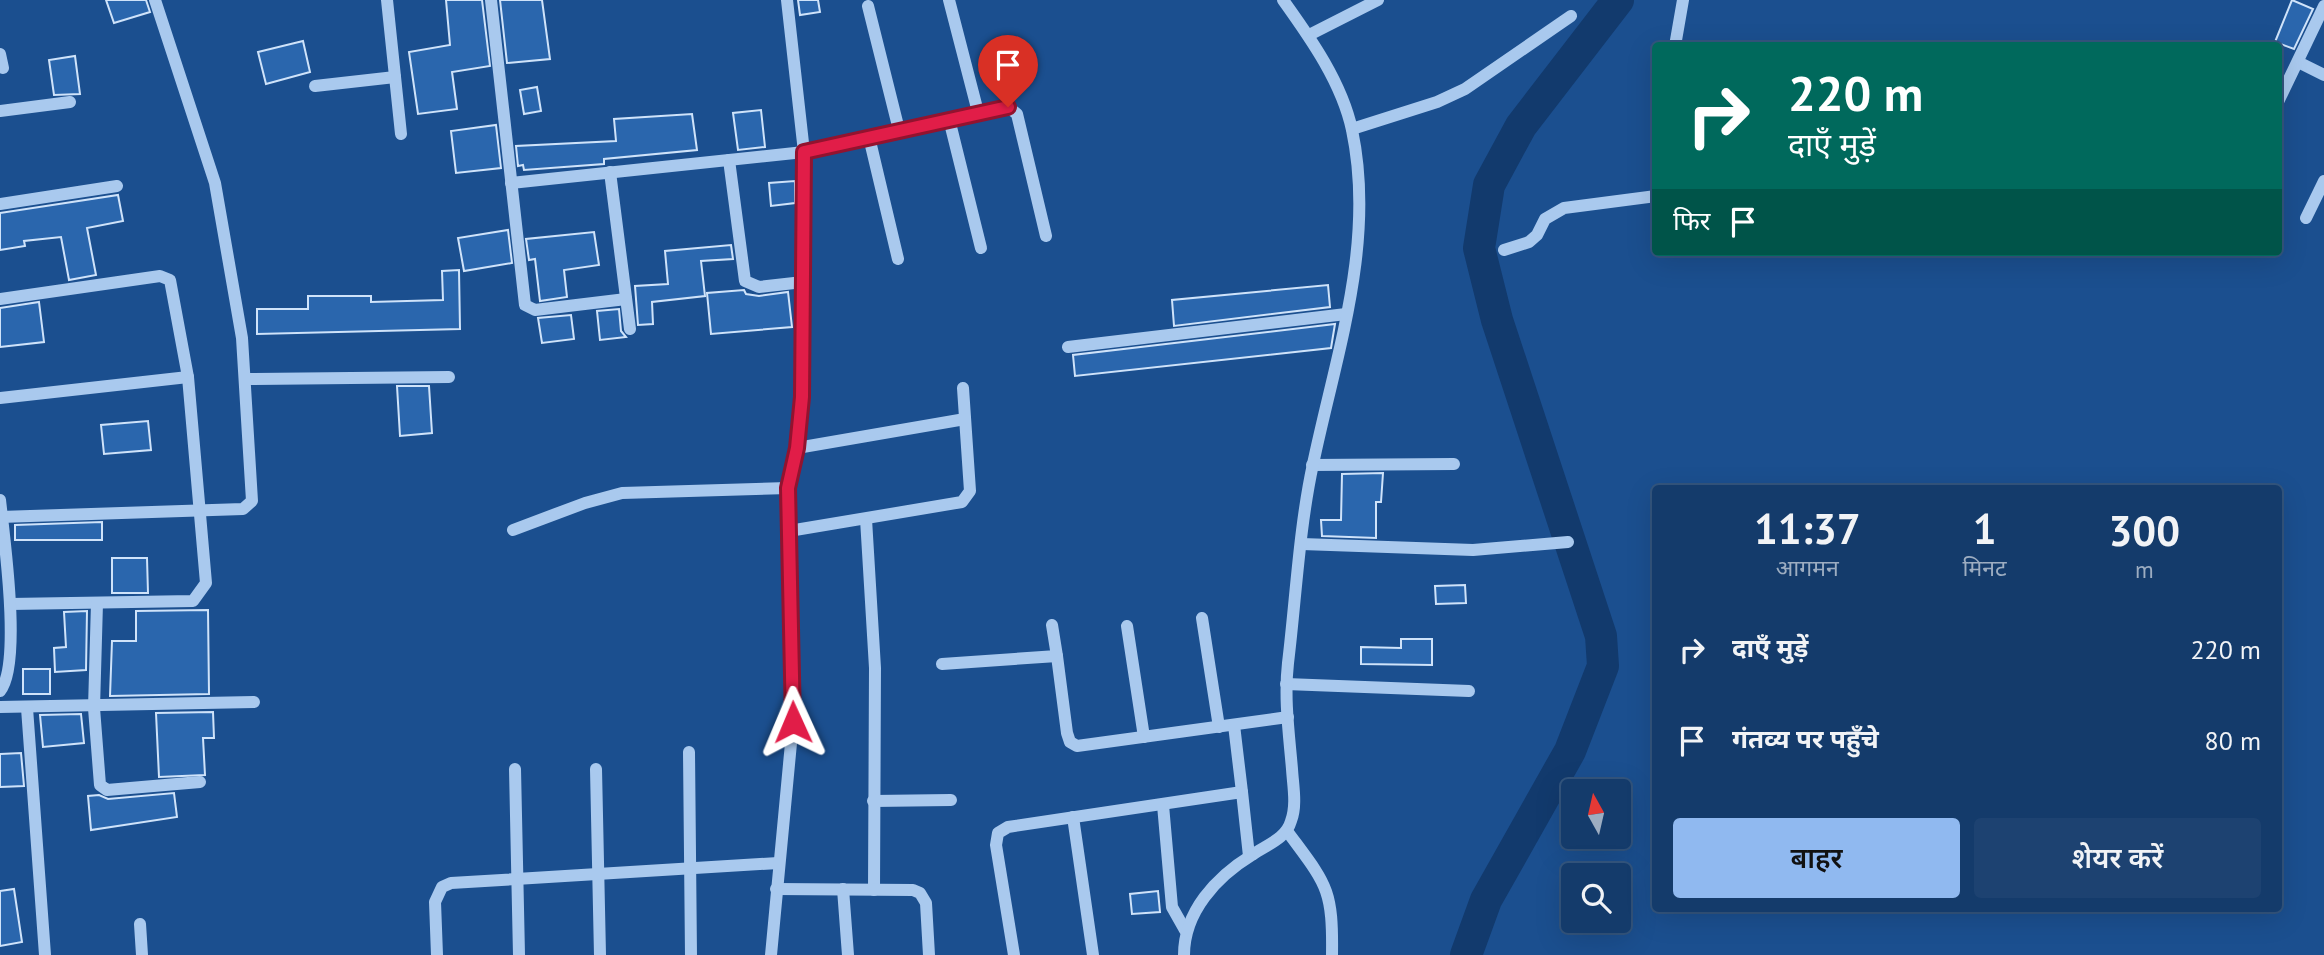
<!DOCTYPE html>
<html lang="hi">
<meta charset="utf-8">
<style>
:root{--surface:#143b6b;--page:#1d4271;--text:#f1f3f6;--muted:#9dadc1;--line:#33557e;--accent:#90b9f0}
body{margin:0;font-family:"PT Sans","Noto Sans Devanagari",sans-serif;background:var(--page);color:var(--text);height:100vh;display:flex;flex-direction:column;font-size:26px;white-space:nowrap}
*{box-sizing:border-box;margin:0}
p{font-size:23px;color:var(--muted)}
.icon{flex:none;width:38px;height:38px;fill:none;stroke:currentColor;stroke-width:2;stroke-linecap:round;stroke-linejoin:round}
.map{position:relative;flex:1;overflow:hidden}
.drawer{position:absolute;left:1652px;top:485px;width:630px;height:427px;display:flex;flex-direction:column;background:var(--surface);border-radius:7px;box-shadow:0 7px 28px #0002,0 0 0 2px var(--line)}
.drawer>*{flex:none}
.top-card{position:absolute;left:1652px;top:42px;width:630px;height:214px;border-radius:7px;box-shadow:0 7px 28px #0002,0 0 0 2px var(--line);background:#00695c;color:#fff;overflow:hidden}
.needle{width:46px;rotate:352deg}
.tools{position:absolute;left:1561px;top:779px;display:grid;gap:14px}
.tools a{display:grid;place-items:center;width:70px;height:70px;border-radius:7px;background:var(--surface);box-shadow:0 7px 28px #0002,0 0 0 2px var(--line);font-size:35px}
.pin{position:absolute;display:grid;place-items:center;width:60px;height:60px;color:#fff;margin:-72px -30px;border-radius:50% 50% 50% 0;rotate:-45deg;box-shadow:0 0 7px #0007}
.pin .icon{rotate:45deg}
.me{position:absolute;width:77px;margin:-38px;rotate:359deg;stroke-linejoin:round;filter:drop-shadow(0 0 5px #0008)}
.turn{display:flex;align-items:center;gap:24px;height:147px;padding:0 21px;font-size:32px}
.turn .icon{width:91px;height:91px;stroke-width:2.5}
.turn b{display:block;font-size:49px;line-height:60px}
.then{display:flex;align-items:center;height:66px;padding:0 21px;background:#0003;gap:14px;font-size:26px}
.eta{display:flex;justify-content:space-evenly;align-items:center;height:119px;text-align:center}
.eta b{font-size:42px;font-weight:600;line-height:49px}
.primary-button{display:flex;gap:14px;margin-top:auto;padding:14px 21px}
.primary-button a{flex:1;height:80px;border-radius:7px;background:var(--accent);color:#111;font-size:28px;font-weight:600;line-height:80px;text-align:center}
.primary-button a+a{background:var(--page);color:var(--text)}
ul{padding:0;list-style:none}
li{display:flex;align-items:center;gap:21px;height:91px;padding:0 21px}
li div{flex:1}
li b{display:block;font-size:26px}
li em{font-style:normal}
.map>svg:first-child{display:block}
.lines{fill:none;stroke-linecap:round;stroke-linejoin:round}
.river{stroke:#123a6d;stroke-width:32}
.building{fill:#2a66ad;stroke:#cfe3fa;stroke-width:2}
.minor{stroke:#a9c9ee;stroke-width:12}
.route-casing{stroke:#92132f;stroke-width:18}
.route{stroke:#e11d48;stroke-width:12}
</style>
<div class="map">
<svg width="2324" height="955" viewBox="0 0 2324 955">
<rect width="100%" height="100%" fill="#1b4f8f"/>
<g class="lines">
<!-- river -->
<path class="river" d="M1466,955L1486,900L1570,751L1603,666L1601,636L1497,320L1479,248L1489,185L1521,126L1618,0"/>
</g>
<!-- building -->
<g class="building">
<path d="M106,0H146L150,12L114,23Z"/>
<path d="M446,0H482L490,66L452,72L457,109L418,114L409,52L450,45Z"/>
<path d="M500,0H542L550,59L507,63Z"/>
<path d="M798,0H818L820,12L800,15Z"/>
<path d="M2292,0L2313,9L2294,49L2275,42Z"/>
<path d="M303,41L310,72L266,84L258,52Z"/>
<path d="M75,56L80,94L54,95L49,60Z"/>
<path d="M537,87L541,111L524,114L520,90Z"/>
<path d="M761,110L765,147L738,150L733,113Z"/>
<path d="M692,114L697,150L604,159V164L524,170L523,165L518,166L516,146L616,141L614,119Z"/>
<path d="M496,125L501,168L456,173L451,131Z"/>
<path d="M795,181V203L771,206L769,183Z"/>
<path d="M118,195L123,221L87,228L96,275L69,280L61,237L24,241L25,246L0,250V213Z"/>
<path d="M508,230L512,263L464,271L458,238Z"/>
<path d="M594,232L599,265L564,270L567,297L540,301L535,259L529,260L526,239Z"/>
<path d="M731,245L733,259L701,261L705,296L652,302L653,324L638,325L635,286L668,284L665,251Z"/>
<path d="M459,270L460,329L257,334V309H308V296H371V302L443,300L442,271Z"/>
<path d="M1328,285L1330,307L1174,326L1172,300Z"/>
<path d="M744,290L746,294L759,296L788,292L792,327L711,334L707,293Z"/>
<path d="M39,302L44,342L0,347V308Z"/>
<path d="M619,309L621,331L626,337L600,340L597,311Z"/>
<path d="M571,315L574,339L542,343L538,318Z"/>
<path d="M1335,324L1331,348L1075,376L1073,355Z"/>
<path d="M397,386H429L432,433L400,436Z"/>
<path d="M148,421L151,450L104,454L101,425Z"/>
<path d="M1383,473L1381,502H1376V538L1322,536L1321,520H1341L1342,474Z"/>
<path d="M102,522V540H15V525Z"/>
<path d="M112,558H147L148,593H112Z"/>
<path d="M1465,585L1466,603L1436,604L1435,586Z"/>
<path d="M208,610L209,694L110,696L112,641H136V611Z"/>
<path d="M87,611L86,670L55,672L54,648L66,647L64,612Z"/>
<path d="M1401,639H1432V665L1361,664V647L1401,648Z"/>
<rect x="23" y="669" width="27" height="25"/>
<path d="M213,712L214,738H203L205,775L159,777L156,713Z"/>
<path d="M81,714L84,743L43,747L40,715Z"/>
<path d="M21,753L24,786L0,787V754Z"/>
<path d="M174,793L177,817L91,830L88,796L99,795L108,799Z"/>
<path d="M14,889L22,942L0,946V891Z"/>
<path d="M1158,891L1160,912L1132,914L1130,894Z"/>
</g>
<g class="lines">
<!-- minor -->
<g class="minor">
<path d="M387,0L401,134"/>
<path d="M491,0L525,305L535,310L626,299"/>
<path d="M949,0L978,112"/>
<path d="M868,6L899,130"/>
<path d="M1309,35L1378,0"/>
<path d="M1675,46L1683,0"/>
<path d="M0,54L3,68"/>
<path d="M2298,62L2324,75"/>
<path d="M315,86L395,77"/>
<path d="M2278,102L2324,6"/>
<path d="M0,111L70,102"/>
<path d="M949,119L981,248"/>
<path d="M1352,129L1437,102L1465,89L1571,16"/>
<path d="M869,137L898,259"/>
<path d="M729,160L745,281L759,287L803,282"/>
<path d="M610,172L630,329"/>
<path d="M511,183L804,152L1008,107L1017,114L1046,236"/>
<path d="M0,204L117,186"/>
<path d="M2306,218L2324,181"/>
<path d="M1504,250L1529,242L1537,235L1545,219L1564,208L1656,196"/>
<path d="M0,299L160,276L170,280L188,377L206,583L193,601L10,604"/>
<path d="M1068,347L1346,314"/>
<path d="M245,379L449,377"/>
<path d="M0,398L188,377"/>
<path d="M797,448L965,419"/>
<path d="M1312,465L1454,464"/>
<path d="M0,500C4,537 22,665 0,691"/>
<path d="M0,517L243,509L252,501L242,338L215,183L155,0"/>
<path d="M866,519L875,668L874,890"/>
<path d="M513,530L585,503L622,493L788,488"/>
<path d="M789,531L962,502L970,491L963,388"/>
<path d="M1302,544L1473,550L1568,542"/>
<path d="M97,603L94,708L100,785L107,790L200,782"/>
<path d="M1202,618L1219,727"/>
<path d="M1127,626L1144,737"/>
<path d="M1057,656L1067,733L1070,742L1077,746L1288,717"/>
<path d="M942,664L1057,656L1052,625"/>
<path d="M1286,684L1469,691"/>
<path d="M0,707L254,702"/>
<path d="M27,708L45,955"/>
<path d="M1234,725L1242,792"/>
<path d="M689,752L691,955"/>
<path d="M515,769L519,955"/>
<path d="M596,769L600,955"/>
<path d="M873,801L951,800"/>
<path d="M1163,805L1172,907L1185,930"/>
<path d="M1073,817L1093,955"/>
<path d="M1287,831C1326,884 1333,887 1332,955"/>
<path d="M776,889L913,890L920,893L926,903L929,955"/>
<path d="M843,889L848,955"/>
<path d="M140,924L142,955"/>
<path d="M437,955L435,902L442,887L451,883L778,863"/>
<path d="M771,955L793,722L788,488L797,448L803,350L804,152L787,0"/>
<path d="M1014,955L996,845L998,833L1008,827L1242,792L1249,856"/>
<path d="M1184,955C1184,912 1216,877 1252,855C1266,845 1286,839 1291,821C1297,805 1293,786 1292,769C1289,734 1284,698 1288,663C1296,597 1299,529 1313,464C1336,354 1376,243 1352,130C1342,83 1311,39 1283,0"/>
</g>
</g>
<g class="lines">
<!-- route casing -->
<g class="route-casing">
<path id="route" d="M793,722L788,488L797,448L802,397L804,152L1008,107"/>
</g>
<!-- route -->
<use href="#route" class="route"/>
</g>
</svg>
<div class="tools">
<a><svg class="needle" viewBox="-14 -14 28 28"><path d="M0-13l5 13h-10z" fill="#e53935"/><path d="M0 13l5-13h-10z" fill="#9dadc1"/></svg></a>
<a><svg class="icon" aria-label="search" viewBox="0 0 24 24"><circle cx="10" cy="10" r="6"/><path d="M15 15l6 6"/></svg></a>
</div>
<div class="pin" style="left:1008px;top:107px;background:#d93025"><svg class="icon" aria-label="arrive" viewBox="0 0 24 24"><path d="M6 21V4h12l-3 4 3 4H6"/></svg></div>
<svg class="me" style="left:793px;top:722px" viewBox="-20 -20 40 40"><path d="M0-17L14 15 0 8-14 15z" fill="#e11d48" stroke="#fff" stroke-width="4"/></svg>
<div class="top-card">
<div class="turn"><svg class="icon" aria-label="right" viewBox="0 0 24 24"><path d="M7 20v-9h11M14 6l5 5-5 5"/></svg><div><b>220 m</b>दाएँ मुड़ें</div></div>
<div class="then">फिर<svg class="icon" aria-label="arrive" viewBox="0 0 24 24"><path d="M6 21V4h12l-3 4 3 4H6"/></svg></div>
</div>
<section class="drawer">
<div class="eta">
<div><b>11:37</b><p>आगमन</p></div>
<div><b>1</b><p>मिनट</p></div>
<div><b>300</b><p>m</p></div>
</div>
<ul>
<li><svg class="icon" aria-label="right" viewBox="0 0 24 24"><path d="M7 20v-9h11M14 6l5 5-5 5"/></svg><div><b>दाएँ मुड़ें</b></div><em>220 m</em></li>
<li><svg class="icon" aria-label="arrive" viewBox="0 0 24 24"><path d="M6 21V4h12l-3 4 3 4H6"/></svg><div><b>गंतव्य पर पहुँचे</b></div><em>80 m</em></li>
</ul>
<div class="primary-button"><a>बाहर</a><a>शेयर करें</a></div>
</section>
</div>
